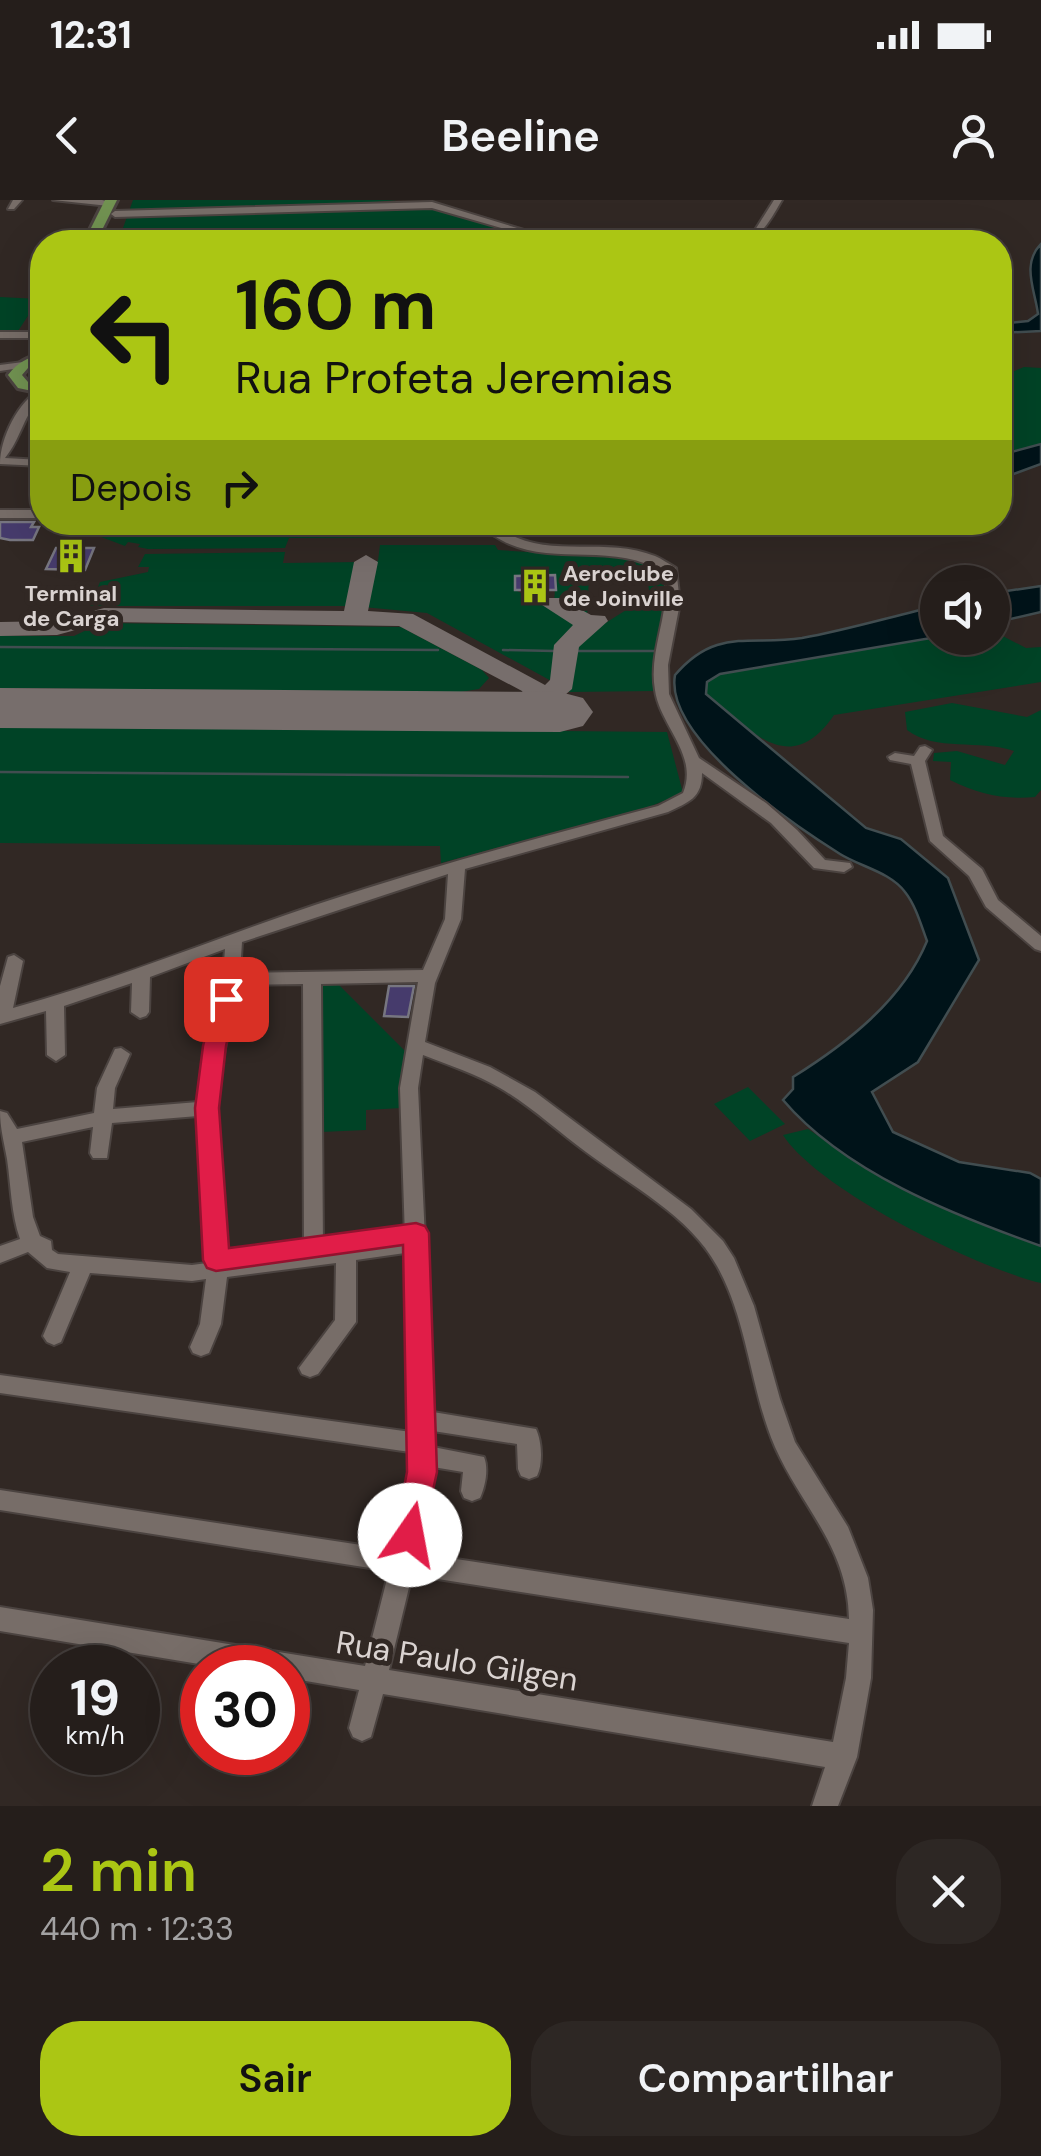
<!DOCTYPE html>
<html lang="pt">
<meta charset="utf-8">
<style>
:root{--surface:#251e1b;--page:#2d2724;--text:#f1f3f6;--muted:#a3a2a3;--line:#423c3a;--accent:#abc614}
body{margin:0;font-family:"DM Sans",sans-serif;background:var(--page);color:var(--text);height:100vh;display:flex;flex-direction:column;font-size:38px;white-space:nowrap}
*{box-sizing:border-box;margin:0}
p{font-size:32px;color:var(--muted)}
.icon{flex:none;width:55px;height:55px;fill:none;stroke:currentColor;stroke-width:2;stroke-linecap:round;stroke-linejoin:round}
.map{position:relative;height:1606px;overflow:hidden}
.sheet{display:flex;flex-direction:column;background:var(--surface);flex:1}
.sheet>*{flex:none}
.banner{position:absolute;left:30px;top:30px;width:982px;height:305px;border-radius:40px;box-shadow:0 10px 40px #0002,0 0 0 2px var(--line);background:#abc614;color:#111;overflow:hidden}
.fabs{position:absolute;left:920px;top:365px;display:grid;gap:20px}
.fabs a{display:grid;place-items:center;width:90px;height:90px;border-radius:50%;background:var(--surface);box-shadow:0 10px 40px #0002,0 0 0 2px var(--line);font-size:50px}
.speed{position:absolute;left:30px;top:1445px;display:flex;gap:20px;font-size:50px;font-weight:700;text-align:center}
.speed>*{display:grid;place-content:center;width:130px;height:130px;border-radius:50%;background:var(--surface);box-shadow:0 10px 40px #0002,0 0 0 2px var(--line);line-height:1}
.speed small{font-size:25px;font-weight:400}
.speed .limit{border:15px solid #d22;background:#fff;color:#111}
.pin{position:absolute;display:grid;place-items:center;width:85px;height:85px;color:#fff;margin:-42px;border-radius:20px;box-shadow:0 5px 15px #0006}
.me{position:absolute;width:110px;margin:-55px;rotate:12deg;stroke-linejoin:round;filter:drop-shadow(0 0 8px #0008)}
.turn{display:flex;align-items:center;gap:35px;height:210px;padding:0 40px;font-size:45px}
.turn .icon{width:130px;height:130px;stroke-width:2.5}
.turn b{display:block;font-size:70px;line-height:85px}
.then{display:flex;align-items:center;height:95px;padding:0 40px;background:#0003;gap:20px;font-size:38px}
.round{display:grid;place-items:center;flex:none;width:105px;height:105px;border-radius:40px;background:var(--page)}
.headline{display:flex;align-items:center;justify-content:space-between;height:170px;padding:0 40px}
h1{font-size:60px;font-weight:600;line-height:75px;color:var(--accent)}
.action{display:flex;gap:20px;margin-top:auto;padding:20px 40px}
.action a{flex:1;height:115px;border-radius:40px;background:var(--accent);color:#111;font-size:40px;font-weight:600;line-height:115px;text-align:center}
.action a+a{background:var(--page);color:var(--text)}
.status{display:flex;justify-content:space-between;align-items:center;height:70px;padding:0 50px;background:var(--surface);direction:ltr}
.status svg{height:28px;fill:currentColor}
header{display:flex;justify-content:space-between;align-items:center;height:130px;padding:0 40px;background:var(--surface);font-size:45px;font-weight:600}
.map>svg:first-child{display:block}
.green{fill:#004326}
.water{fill:#001319;stroke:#414d50;stroke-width:2.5}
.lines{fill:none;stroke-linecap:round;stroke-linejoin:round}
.stream{stroke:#414d50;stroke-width:2.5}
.taxiway{fill:#776e6c;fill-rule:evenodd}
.runway{fill:#776e6c;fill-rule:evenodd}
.building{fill:#463b6c;stroke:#777680;stroke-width:2.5}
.minor-casing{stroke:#4b4340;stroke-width:4}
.major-casing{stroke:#4b4340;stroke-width:6}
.minor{fill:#776d68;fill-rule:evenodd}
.major{fill:#719251;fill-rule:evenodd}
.route{fill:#e11d48;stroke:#92132f;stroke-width:2.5}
.labels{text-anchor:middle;stroke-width:10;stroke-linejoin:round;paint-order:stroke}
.far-poi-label{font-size:22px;font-weight:bold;fill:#dad3d1;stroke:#312824;text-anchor:start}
.near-street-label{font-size:32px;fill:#dad3d1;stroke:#312824}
</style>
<div class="status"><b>12:31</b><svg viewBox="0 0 49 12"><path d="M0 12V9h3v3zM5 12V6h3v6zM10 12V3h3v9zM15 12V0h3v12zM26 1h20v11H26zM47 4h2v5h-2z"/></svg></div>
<header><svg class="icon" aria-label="back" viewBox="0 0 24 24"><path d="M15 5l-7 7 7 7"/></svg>Beeline<svg class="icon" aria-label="person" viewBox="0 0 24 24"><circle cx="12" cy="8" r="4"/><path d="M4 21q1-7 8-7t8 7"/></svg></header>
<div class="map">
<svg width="1041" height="1606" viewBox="0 0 1041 1606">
<rect width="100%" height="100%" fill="#312824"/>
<!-- green -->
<g class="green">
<path d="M133,0H397L331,6L447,9L550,42H118Z"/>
<path d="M0,97L39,99L18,131L0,130Z"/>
<path d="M1024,167L1041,168V244L1000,255V177Z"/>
<path d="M477,322L489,337L289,338L285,348L148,349L138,347L140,344L128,342L125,346L96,335L85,323Z"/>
<path d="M380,345H495L498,350L635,359L665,372L666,428L655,491L569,492L577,441L634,405L654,402L655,391L649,390L647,376H589L587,417L554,402L555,390H515L579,422L578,429L560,447L555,483L427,413L363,407L371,362L378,361Z"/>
<path d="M285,352L283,363L361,362L352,406H90L100,382L148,372L149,367H138L145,354Z"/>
<path d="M101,423L401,427L482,470L489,478L479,489L460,492L0,488V436H74Z"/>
<path d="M993,431L1026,448L1041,447V482L834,515C789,581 749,528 706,494L707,482L720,474L937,437L992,438Z"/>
<path d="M952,503L1027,517L1041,510V590L1035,597C1004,600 978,594 950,580L951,562L933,561L934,553L957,551L1005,565L1014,551C979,539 936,552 907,530L905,512Z"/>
<path d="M0,526L667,532L683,593L651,606L441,663L440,646L0,643Z"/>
<path d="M321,783H337L407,853L401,908L366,910V930L321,932Z"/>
<path d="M748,887L785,924L750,941L714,904Z"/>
<path d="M808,929C882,979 957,1016 1041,1046V1083C977,1068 818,990 783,935Z"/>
</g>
<!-- water -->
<g class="water">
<path d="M1041,44V131L1000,133V124L1028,121L1038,114C1035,90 1021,64 1041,44Z"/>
<path d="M1041,244V264L1000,279V255Z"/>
<path d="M1041,386V412L993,423V393Z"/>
<path d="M937,406V437L720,474L707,482L706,494L866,628L901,639L948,678L979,760L918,862L872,892L893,932L959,962L1030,973L1041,979V1046C953,1015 844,972 783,900L793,889V877C846,844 903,800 927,741C921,725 916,706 905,692C890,672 861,667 840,654C792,624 664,537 675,475C716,427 749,446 802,438C847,430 893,416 937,406Z"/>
</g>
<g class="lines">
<!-- stream -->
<g class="stream">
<path d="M0,447L438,450"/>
<path d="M503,450L554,451"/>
<path d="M577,451H655"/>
<path d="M0,572L628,577"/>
</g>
<!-- taxiway -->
<path class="taxiway" d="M366,355L378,362L368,411L413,414L545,485L550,480L554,445L573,425L539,403L542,398H560L591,415L605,416L608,421L579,447L572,489L545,512L515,519L502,511L506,505L526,499L522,491L399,426L105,422L57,435L0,436V422L56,421L104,408L344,411L354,362Z"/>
<!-- runway -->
<path class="runway" d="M0,488L560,492L583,498L593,512L583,526L560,532L0,528Z"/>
</g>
<!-- building -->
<g class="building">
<path d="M0,322H34L31,327H39L33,340H10L0,338Z"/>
<path d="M56,348H94L85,370L46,369Z"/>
<path d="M555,375L556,390H515V376Z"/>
<path d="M389,786H414L408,817L384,816Z"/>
</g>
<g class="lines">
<!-- minor casing -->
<g class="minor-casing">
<g id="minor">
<path d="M13,0H22L14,9H8Z"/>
<path d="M53,0H102L113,3L109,6Z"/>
<path d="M774,0H782C767,25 761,42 728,42L755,30Z"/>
<path d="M432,2L563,42H550L432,8L115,17L111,14L115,11Z"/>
<rect x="0" y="132" width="42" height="6"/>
<path d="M23,162L28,165L27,167L0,171V165Z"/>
<path d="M42,189V197C24,213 21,239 5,258L42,260V266L0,264C0,239 18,200 42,189Z"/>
<rect x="0" y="310" width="42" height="8"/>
<path d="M478,322H492C539,364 601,334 655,356C662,359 669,364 676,368L680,403L668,465L669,494L699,558L766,603L797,630L825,660L850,663L852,667L844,672L814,668L771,623L702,573C702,598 689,602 668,612L465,669L461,719L435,783L425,842L490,867L535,892L691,1009L723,1041L734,1058L754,1106L780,1199L795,1242L848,1327L868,1378L873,1410L871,1478L857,1557L838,1606H812L825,1567L383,1494L371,1537L362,1541L353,1537L349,1528L359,1490L288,1478V1468H223L0,1431V1407L365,1466L389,1371L0,1310V1290L394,1350L410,1290V1252L0,1193V1175L411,1232V1220L405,1053L356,1060V1122L318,1174L310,1177L302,1174L299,1168L335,1120L336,1063L227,1077L221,1124L209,1153L201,1156L193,1153L190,1147L200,1124L206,1079L192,1081L90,1073L61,1142L54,1145L47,1142L43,1136L70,1072L47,1068L28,1052L0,1063V1046L20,1039C11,1013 11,986 7,959C4,942 0,928 0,911L7,913L17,929L94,913L97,888L115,849L121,848L130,854L115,888L113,909L198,902C200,850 222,801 225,749L150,777L149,812L146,816L140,818L131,812L132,783L64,806L65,855L56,861L47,855L46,811L0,824V786L8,757L14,755L23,761L13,808C116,780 214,739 315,705C428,667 542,637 658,606L683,593C699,555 660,526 655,490C648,451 671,413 665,373C605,335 531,378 478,322ZM448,674L445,719L423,770L240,773L242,742ZM418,782L400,888L405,1037L323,1048L321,784ZM303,784L304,1050L227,1060L218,936L217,888L238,785ZM423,855C449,865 476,874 500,888C531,906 557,931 586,952C631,986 689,1015 717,1066C748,1121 750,1189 775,1247C802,1308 848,1347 849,1419L417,1353L432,1290L433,1267L463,1272L461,1291L464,1298L472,1301L480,1298C485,1287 489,1269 484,1257L433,1247V1231L517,1244L518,1269L521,1276L529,1279L537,1276C543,1264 542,1242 536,1229L433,1212L418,888ZM198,916L207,1063L192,1065L58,1054L52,1050L51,1041L40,1036L33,1017L22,942L93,927L90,953L93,958H107L112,923ZM412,1375L849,1443L846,1478L833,1542L389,1470Z"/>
<path d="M925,546L932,550L925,561L943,636L982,669L998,700L1041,736V751L1035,749L986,707L969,676L930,641L911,564L890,560L888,557L895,553L914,556L920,547Z"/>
</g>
</g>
<!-- major casing -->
<g class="major-casing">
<g id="major">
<path d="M105,0H117L96,42H84Z"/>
<path d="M42,154V162L28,168L22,175L28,182L42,185V193L18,188L8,175C18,162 27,158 42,154Z"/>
</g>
</g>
<!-- minor -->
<use href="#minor" class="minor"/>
<!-- major -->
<use href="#major" class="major"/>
</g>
<!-- route -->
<path class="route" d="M226,791L237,799L226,846L219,908L229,1048L416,1023L425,1026L429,1033L437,1272L421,1345L410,1349L399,1345L395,1335L407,1272L403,1045L216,1071L207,1068L203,1060L195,908L203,846L215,799Z"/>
<!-- icons -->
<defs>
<g id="building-bare" transform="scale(2.7)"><path d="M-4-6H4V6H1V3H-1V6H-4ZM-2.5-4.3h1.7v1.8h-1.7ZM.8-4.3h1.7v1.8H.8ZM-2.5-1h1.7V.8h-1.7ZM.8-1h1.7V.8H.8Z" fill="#abc614" stroke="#312824" stroke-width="2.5" paint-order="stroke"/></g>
</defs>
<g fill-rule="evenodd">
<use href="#building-bare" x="71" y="356"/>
<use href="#building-bare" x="535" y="386"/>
</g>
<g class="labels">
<!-- far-poi labels -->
<g class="far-poi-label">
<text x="563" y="381">Aeroclube<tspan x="563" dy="25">de Joinville</tspan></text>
<text x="71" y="401" text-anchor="middle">Terminal<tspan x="71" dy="25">de Carga</tspan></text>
</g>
<!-- near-street labels -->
<g class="near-street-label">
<text transform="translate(457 1461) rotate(9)" y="11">Rua Paulo Gilgen</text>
</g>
</g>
</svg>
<div class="fabs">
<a><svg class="icon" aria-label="sound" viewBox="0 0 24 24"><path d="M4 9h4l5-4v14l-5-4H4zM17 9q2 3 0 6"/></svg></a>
</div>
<div class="speed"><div>19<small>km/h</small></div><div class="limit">30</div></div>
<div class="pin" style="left:226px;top:799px;background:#d93025"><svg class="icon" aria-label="arrive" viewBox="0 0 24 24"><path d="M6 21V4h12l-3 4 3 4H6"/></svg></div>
<svg class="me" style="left:410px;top:1335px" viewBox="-20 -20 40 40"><circle r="19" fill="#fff"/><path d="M0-13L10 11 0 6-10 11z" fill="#e11d48"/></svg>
<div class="banner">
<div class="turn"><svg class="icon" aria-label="left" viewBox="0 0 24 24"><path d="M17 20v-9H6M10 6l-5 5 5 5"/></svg><div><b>160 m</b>Rua Profeta Jeremias</div></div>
<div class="then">Depois<svg class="icon" aria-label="right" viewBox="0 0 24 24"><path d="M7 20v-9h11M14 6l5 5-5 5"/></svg></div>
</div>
</div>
<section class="sheet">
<div class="headline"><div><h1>2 min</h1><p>440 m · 12:33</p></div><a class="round"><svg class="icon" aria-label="close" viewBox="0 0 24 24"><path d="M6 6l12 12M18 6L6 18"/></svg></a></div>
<div class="action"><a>Sair</a><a>Compartilhar</a></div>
</section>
